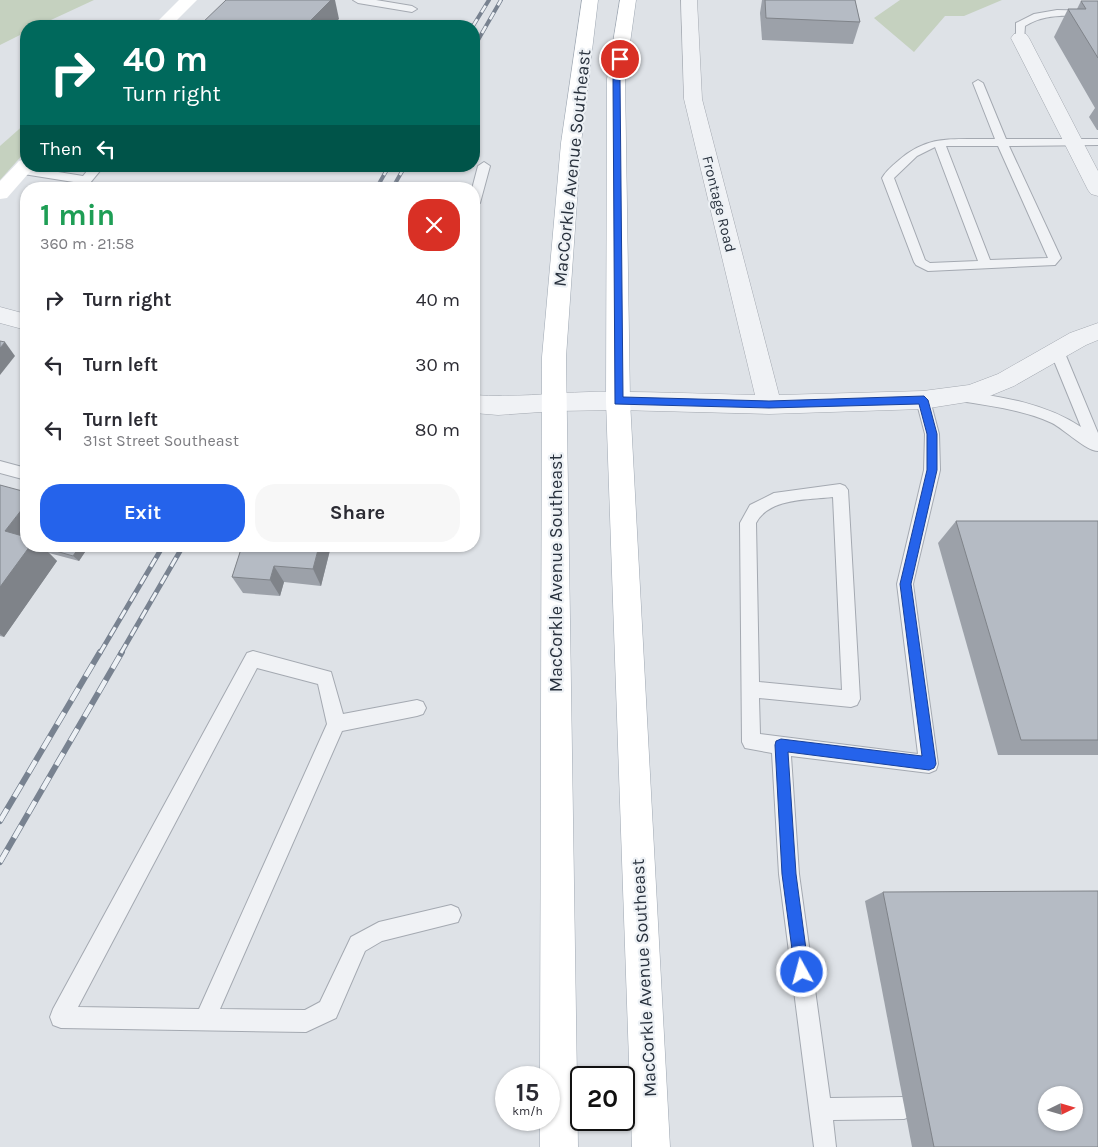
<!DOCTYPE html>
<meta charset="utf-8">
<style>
:root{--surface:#fff;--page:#f7f7f7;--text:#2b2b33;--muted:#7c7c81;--accent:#2563eb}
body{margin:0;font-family:Karla,sans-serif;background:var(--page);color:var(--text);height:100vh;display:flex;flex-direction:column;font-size:19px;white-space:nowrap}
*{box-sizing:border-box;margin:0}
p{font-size:16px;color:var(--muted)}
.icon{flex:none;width:28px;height:28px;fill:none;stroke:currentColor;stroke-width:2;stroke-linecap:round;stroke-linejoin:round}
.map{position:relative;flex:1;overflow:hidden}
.details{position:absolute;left:20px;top:182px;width:460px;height:370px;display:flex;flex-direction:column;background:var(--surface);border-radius:20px;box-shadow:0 1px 4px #0004}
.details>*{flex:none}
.guide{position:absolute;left:20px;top:20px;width:460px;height:152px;border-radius:20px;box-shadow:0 1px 4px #0004;background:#00695c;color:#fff;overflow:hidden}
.needle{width:32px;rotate:85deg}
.tools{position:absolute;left:1038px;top:1086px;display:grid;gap:10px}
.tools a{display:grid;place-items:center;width:45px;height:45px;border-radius:50%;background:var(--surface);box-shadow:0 1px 4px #0004;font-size:25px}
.speed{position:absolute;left:495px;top:1066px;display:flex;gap:10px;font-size:25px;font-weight:700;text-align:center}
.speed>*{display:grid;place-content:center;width:65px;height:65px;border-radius:50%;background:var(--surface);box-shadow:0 1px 4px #0004;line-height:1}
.speed small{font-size:12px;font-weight:400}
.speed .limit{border:2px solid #111;border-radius:8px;background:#fff;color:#111}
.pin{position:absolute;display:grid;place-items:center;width:42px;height:42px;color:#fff;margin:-21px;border:2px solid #fff;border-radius:50%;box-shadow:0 1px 5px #0007}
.me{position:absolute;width:55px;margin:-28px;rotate:353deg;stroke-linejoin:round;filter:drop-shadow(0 0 4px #0008)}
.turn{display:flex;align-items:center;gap:18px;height:105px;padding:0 20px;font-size:22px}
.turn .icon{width:65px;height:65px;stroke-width:2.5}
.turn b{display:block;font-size:35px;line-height:42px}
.then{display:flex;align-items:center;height:48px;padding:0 20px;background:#0003;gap:10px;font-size:19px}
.round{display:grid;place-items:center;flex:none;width:52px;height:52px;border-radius:20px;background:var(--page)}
.headline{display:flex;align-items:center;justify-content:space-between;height:85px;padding:0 20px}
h1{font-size:30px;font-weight:700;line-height:38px;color:#1e9e55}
.primary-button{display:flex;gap:10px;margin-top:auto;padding:10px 20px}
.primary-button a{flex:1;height:58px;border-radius:20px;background:var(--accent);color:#fff;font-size:20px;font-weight:700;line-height:58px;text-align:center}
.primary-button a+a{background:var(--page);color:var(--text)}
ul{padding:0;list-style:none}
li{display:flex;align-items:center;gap:15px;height:65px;padding:0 20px}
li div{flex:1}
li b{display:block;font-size:19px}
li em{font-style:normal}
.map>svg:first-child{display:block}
.green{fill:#c5d1bf}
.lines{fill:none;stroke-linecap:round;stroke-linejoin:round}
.lane-casing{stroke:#a4a9b1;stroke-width:2}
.street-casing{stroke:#a4a9b1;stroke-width:1}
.primary-casing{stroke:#9ea7b2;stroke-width:1}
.lane{fill:#f0f2f5;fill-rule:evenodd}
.street{fill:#f0f2f5;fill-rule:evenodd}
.secondary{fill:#fff;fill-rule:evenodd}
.primary{fill:#fff;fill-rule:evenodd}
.rail-far2-casing{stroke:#788290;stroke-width:4}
.rail-far1-casing{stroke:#788290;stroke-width:5}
.rail-casing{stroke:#788290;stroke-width:6}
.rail-far2{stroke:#edf1f5;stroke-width:2.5;stroke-dasharray:8;stroke-linecap:butt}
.rail-far1{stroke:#edf1f5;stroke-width:3;stroke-dasharray:10;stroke-linecap:butt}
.rail{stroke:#edf1f5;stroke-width:4.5;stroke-dasharray:14;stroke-linecap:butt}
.wall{fill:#9ca1a9}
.shaded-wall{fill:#7f8389}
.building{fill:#b5bbc4;stroke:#7f8389;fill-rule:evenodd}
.route{fill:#2563eb;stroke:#184099}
.labels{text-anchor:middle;stroke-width:4.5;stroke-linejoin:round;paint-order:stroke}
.far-street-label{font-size:15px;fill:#28313d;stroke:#edf1f5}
.street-label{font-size:18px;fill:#28313d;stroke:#edf1f5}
</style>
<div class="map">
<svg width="1098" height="1147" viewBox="0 0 1098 1147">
<rect width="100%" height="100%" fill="#dee2e7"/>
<!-- green -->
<g class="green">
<path d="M0,0H94L38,26H26V32L0,45Z"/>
<path d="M900,0H1002L964,16H945L914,52L874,18Z"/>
<path d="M26,123V151L0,180V146Z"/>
</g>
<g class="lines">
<!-- lane casing -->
<g class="lane-casing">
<g id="lane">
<path d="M353,0H376L412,6L417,9L412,12L358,3Z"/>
<path d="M1057,10L1098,11V17C1073,16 1047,12 1025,26L1024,40H1016V23L1034,14Z"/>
<path d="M978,80L983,83L1006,139H1098V145L1009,146L1061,258L1055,265L928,271L916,265L914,262L882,178C886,171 892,166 898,161C929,133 956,140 995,139L973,83ZM946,146H998L1048,258L990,260ZM935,147L978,261L930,263L925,260L894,178L917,156Z"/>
<path d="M484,162L490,166L480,203L474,207V189H472L478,166Z"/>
<path d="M21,166L83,176L91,166H104L90,183L86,184L17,173L15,170Z"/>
<path d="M1057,346L1062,347L1064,351L1098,433V451C1086,451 1064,429 1052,423C1023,410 991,406 960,401L955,400L953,396L955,392L960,391C1002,397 1045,403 1081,427L1050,351L1052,347Z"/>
<path d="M923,395L928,396L930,400L939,434L940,470L913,584L938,764L936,770L929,773L791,756L799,874L830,1098L904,1097L912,1100L915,1108L912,1116L904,1119L833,1120L836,1147H814L779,874L772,753L745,748L742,742L740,523L750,505L774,493L840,484L845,486L848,490L860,699L857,705L851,707L759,698L760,734L918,754L897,584L924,470L925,434L916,400L918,396ZM833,497L842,690L759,682L756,523C769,498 807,500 833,497Z"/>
<path d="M0,461L26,468V480L0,473Z"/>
<path d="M253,651L331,672L343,714L417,700L423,702L426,708L423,714L417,716L342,731L220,1009L305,1010L320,1002L351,937L379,922L451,905L458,908L461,915L458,922L382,941L365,951L336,1018L306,1032L61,1028L53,1025L50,1017L53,1009L247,653ZM257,668L318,684L327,724L199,1009L78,1007Z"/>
</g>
</g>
<!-- street casing -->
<g class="street-casing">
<g id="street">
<path d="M681,0H697L702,99L779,395L923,391L969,385L998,374L1070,333L1098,323V340L1086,345L1014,386L980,400L923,409L769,414L618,410L556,411L498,415L474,413V395C512,398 551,393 589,392C644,391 699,394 755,395L684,99Z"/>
<path d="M1020,33L1026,34L1029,38L1098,171V196L1091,194L1088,190L1011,38L1014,34Z"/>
<path d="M0,307L26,314V330L0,323Z"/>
</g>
</g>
<!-- primary casing -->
<g class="primary-casing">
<g id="primary">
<path d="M582,0H598L581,143L566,357L578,1147H540V1120H549V1078H540L542,357L561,143Z"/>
<path d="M620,0H636L625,79L630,401L670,1147H632L606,401L607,79Z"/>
</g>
</g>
<!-- lane -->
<use href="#lane" class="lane"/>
<!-- street -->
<use href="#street" class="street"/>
<!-- secondary -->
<g class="secondary">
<path d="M179,0H197L171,26H153Z"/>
<path d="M26,159V166H35L7,198L0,199V181L19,161Z"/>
</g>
<!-- primary -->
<use href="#primary" class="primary"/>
<!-- rail-far2 casing -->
<g class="rail-far2-casing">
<g id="rail-far2">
<path d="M473,26L489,0"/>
<path d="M474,47L501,0"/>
<path d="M376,189L389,166"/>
<path d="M392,189L405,166"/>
</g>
</g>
<!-- rail-far1 casing -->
<g class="rail-far1-casing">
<g id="rail-far1">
<path d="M100,653L163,546"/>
<path d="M121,653L183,546"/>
</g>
</g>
<!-- rail casing -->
<g class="rail-casing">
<g id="rail">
<path d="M0,821L100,652"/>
<path d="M0,862L122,652"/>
</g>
</g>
<!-- rail-far2 -->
<use href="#rail-far2" class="rail-far2"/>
<!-- rail-far1 -->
<use href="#rail-far1" class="rail-far1"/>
<!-- rail -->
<use href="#rail" class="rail"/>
</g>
<!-- wall -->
<g class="wall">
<path d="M762,0H855L860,22L853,44L762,40L760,13Z"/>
<path d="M1081,1H1098V130H1097L1089,117L1095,108L1054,37L1068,9H1077Z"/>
<path d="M26,386V399L21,393Z"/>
<path d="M0,485L26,546H89L79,561L49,553L57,561L4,637L0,636Z"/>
<path d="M956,521H1098V755H998L938,543Z"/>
<path d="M242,546H331L321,586L284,582L280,596L243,593L232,577Z"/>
<path d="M883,892L1098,1147H912L865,901Z"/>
</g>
<!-- shaded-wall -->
<g class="shaded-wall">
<path d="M331,0H335L339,19L332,26H305Z"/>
<path d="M5,342L15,356L0,375V348Z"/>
<path d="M26,504V546H42L57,561L4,637L0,634V587L5,531Z"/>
<path d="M80,546H89L79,561L73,556Z"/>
<path d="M319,546H331L321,586L313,569Z"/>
<path d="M274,566L284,582L280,596L270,580Z"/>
</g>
<!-- building -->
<g class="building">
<path d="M226,0H331L305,26H199Z"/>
<path d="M765,0H855L860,22L766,18Z"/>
<path d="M1081,1H1098V58L1068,9H1086Z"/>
<path d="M0,341L5,342L0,348Z"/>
<path d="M26,386V394L21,393Z"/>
<path d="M0,485L26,492V504L5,531L26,537V546H30L0,587Z"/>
<path d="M956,521H1098V740H1021Z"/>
<path d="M43,546H80L73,556L42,547Z"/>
<path d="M242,546H319L313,569L274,566L270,580L232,577Z"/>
<path d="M1098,891V1147H934L883,892ZM1046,1095H1074V1122H1046Z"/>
</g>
<!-- route -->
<path class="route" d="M617,58L623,59L620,79L623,397L769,401L924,396L928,400L937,434V470L911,584L936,764L934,768L929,770L788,752L796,874L809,972L807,977L802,979L797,977L795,972L782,874L775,745L776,741L781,739L922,756L900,584L927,470V434L919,404L769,408L615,404L613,79Z"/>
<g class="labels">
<!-- far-street labels -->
<g class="far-street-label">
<text transform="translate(719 204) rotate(76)" y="5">Frontage Road</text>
</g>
<!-- street labels -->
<g class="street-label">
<text transform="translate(572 168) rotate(-84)" y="6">MacCorkle Avenue Southeast</text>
<text transform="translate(556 573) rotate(-90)" y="6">MacCorkle Avenue Southeast</text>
<text transform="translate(644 978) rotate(-93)" y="6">MacCorkle Avenue Southeast</text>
</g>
</g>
</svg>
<div class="tools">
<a><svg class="needle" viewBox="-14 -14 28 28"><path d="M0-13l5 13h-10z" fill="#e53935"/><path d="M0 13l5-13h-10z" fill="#7c7c81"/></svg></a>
</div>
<div class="speed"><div>15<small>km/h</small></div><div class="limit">20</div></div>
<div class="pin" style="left:620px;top:59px;background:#d93025"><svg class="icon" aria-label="arrive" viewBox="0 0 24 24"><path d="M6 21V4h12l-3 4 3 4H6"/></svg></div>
<svg class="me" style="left:802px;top:972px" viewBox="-20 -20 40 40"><circle r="17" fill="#2563eb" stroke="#fff" stroke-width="3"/><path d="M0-11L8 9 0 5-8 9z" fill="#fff"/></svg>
<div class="guide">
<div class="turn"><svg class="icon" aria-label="right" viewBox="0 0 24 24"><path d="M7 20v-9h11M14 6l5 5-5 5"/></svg><div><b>40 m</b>Turn right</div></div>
<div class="then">Then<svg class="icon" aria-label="left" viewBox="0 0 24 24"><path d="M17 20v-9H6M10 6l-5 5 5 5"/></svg></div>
</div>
<section class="details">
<div class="headline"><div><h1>1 min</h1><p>360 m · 21:58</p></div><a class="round" style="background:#d93025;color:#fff"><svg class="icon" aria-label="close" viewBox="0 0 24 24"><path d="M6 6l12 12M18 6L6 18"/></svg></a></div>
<ul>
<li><svg class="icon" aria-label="right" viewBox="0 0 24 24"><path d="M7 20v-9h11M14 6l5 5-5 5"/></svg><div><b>Turn right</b></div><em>40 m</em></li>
<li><svg class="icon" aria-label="left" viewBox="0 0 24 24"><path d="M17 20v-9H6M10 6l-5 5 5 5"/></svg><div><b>Turn left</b></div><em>30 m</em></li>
<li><svg class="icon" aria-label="left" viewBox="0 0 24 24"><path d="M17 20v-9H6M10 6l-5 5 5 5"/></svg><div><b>Turn left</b><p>31st Street Southeast</p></div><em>80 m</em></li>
</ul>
<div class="primary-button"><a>Exit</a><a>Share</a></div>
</section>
</div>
